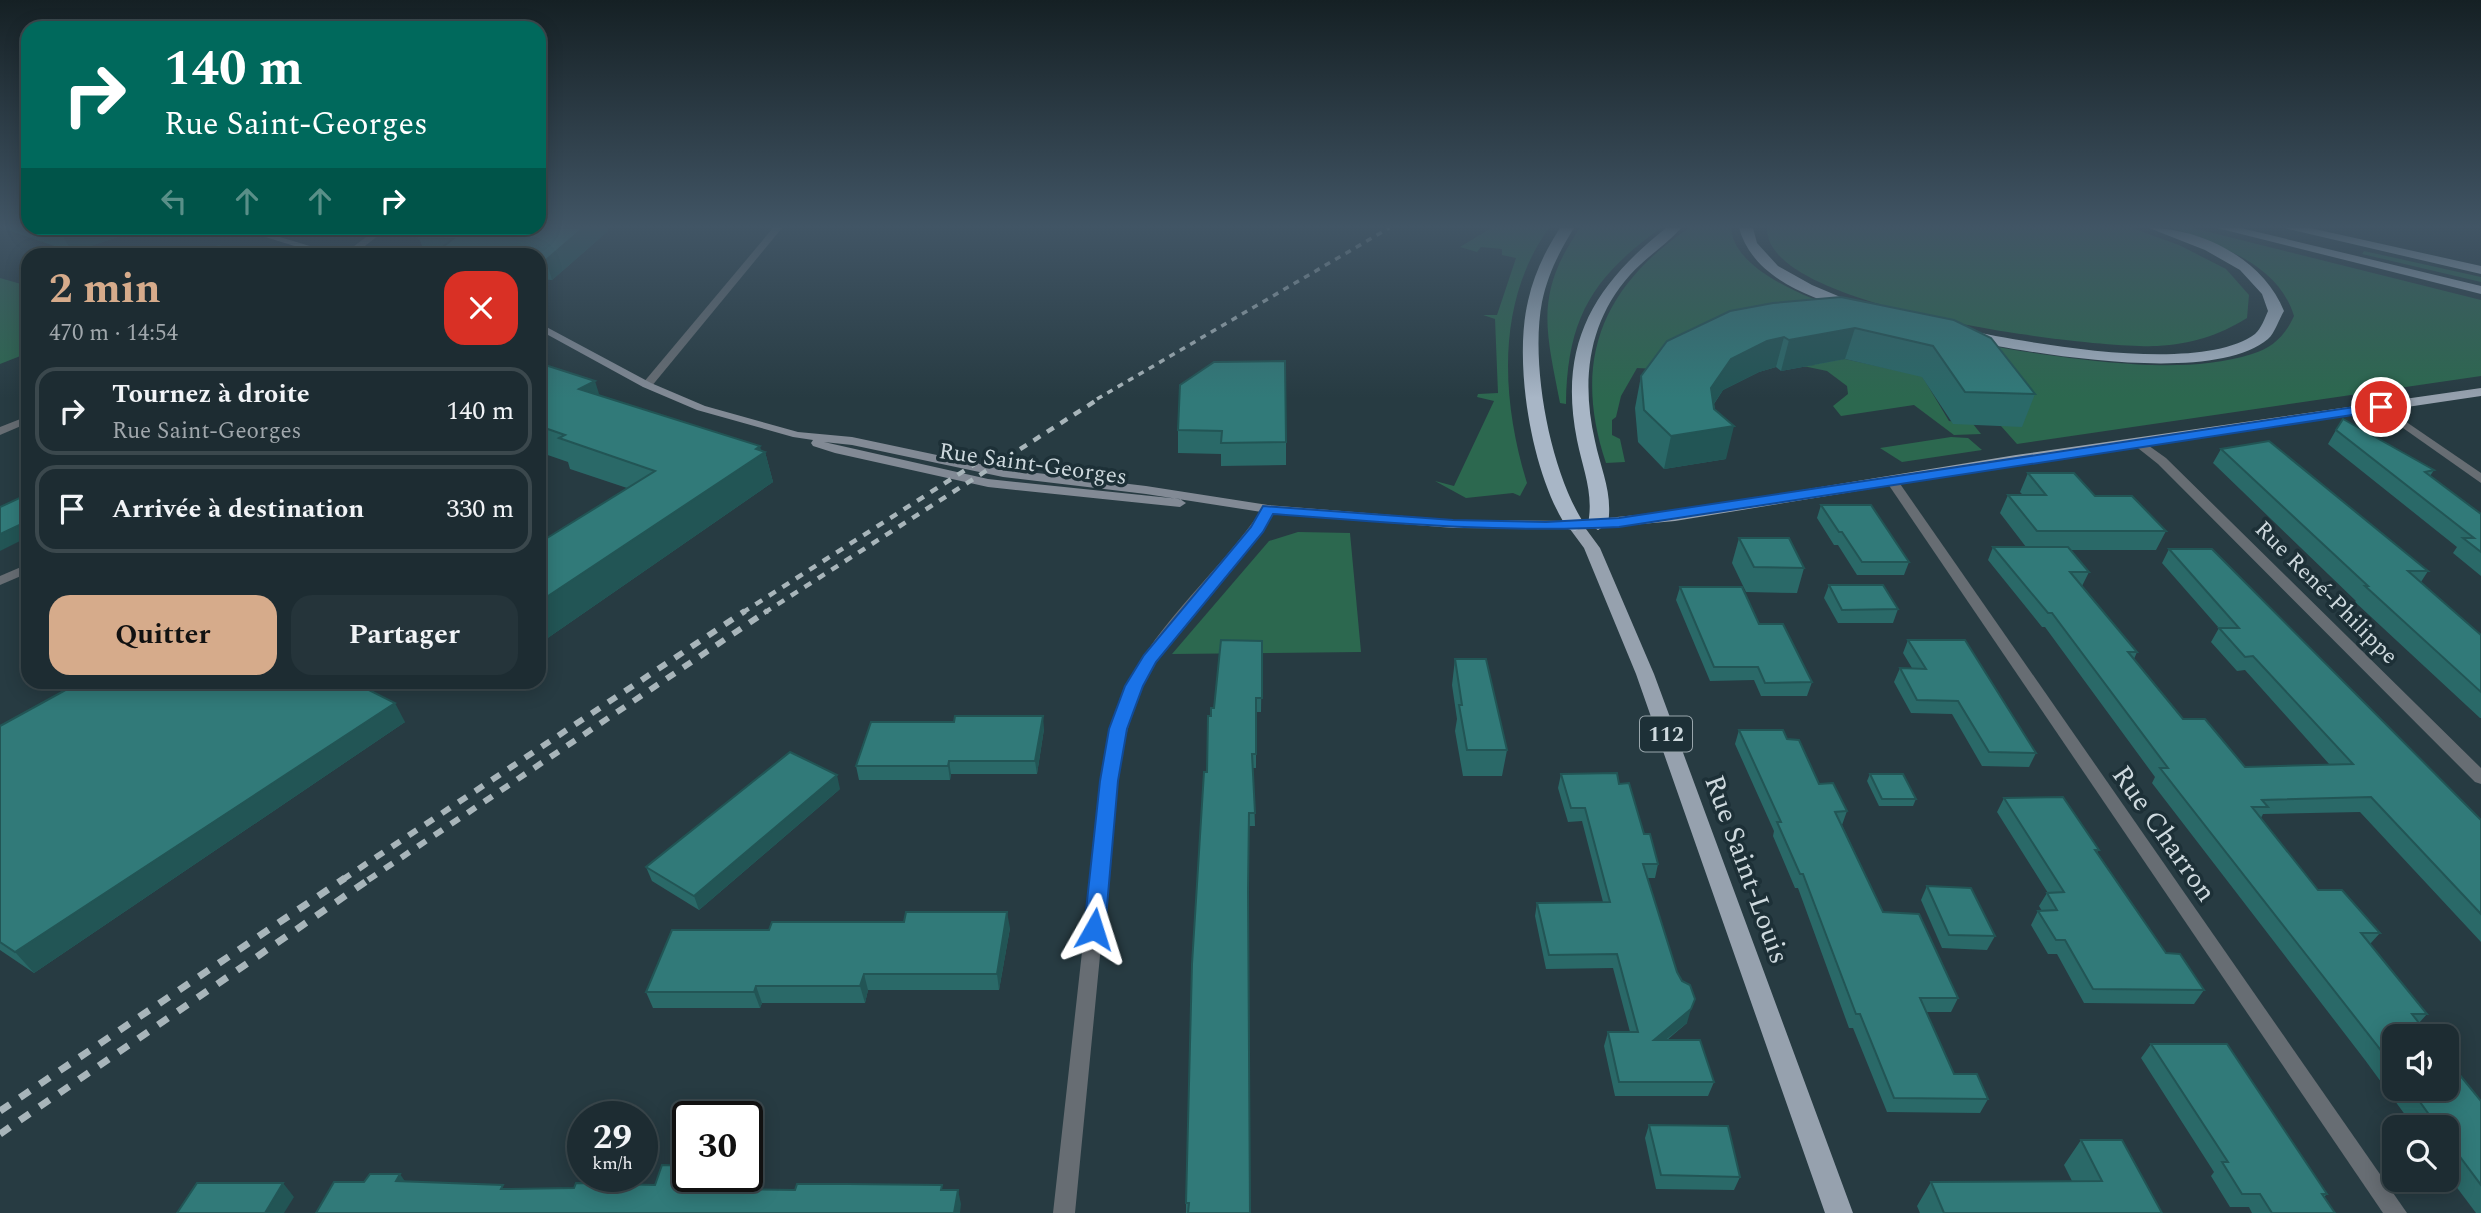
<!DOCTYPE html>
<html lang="fr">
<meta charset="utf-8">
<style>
:root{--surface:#1d2c32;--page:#25343a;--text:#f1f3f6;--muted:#a0a7ac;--line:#3b484d;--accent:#d6ab8b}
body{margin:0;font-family:Spectral,serif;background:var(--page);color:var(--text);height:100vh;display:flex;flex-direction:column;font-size:26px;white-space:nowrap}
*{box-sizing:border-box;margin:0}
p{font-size:23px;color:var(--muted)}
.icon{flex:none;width:38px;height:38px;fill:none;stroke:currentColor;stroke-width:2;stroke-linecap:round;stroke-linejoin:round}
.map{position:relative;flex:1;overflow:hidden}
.sheet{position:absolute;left:21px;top:248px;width:525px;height:441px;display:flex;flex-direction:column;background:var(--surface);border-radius:21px;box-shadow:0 4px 18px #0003,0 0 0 2px var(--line)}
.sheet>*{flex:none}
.banner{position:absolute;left:21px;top:21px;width:525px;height:214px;border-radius:21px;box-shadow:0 4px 18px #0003,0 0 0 2px var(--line);background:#00695c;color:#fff;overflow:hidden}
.tools{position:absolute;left:2382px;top:1024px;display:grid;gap:14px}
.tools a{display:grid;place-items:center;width:77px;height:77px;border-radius:14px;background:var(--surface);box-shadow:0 4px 18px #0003,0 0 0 2px var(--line);font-size:35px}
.speed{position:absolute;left:567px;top:1101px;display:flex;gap:14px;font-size:35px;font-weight:700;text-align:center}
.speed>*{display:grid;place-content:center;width:91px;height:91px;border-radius:50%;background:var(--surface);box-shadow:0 4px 18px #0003,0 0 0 2px var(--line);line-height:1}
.speed small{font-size:18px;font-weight:400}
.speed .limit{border:4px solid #111;border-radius:10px;background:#fff;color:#111}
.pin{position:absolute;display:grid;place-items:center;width:60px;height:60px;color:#fff;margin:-30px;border:4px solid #fff;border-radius:50%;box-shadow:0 2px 7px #0007}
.me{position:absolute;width:77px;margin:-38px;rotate:6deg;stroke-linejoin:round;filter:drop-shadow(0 0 5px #0008)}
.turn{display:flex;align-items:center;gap:24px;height:147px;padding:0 28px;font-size:32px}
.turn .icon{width:91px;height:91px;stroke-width:2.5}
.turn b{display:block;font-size:49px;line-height:60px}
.lanes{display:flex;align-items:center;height:66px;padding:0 28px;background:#0003;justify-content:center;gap:35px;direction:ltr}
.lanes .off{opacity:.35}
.round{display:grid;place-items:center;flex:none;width:74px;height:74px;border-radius:21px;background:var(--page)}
.summary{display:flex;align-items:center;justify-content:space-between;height:119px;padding:0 28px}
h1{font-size:42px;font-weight:700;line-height:52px;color:var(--accent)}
.primary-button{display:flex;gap:14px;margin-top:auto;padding:14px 28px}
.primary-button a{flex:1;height:80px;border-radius:21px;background:var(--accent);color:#111;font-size:28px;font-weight:700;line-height:80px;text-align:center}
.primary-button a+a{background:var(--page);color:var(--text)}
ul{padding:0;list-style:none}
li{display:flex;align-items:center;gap:21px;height:88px;margin:0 14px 10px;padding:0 14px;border:4px solid var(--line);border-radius:21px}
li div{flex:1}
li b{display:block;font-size:26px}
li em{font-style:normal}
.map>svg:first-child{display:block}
.green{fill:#2c684f}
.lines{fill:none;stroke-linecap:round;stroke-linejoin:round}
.street{fill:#676d73;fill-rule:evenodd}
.secondary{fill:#828a95;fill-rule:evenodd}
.primary{fill:#96a1ae;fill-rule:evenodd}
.highway{fill:#a8b6c6;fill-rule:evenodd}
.rail-far3{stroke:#a8b5ba;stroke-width:3.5;stroke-dasharray:6 6;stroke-linecap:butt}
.rail-far2{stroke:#a8b5ba;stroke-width:4.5;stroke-dasharray:8 8;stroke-linecap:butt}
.rail-far1{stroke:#a8b5ba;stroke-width:6;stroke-dasharray:10 10;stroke-linecap:butt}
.rail{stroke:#a8b5ba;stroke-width:7;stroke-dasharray:12 12;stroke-linecap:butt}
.wall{fill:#2a6968}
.shaded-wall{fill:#255}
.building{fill:#317a79;stroke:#255;stroke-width:2}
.route{fill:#1a73e8;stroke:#114b97;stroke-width:2}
.labels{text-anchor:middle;stroke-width:7;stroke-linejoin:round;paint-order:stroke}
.shield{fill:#1d3037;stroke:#99a6ac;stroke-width:2}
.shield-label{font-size:21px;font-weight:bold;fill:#ced9de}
.street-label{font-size:23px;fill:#ced9de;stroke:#1d3037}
.near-street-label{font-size:28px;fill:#ced9de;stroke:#1d3037}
</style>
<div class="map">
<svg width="2481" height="1213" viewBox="0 0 2481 1213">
<rect width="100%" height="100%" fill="#273b42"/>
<!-- green -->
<g class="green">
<path d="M1491,228H1549C1496,301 1501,399 1527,483L1520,496L1513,493L1466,498L1435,481L1454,486L1494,401L1477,397L1478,394L1498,393L1495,319L1483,315H1497L1516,258L1502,255V249L1481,247L1477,252L1460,247Z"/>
<path d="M1580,228H1661C1592,277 1567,319 1566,404L1560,403C1546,330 1534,294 1580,228Z"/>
<path d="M1689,228H1731C1738,320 2077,364 2152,365C2185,366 2221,364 2252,354C2272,348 2285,336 2294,316C2278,263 2219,246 2172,228H2193L2481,300V376L2017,444L2001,426H2014L1943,350L1656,369L1637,368L1621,396L1616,417L1612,420V435L1620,439L1625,462L1606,463C1572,362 1601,287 1689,228Z"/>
<path d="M1767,228H2132L2179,245L2226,269L2249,295L2247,318C2218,336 2191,344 2157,346C2093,349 1764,310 1767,228Z"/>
<path d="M2364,251L2481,277V282L2362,254Z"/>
<path d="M0,278L28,286V353L0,364Z"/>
<path d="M1845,359L1922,376L1949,421L1973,424L1981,434L1954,435L1914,405L1841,416L1833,406L1848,394L1847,386L1827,371L1803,366L1815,365L1813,362Z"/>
<path d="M1951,437L1968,438L1982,450L1902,462L1880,448Z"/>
<path d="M1298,532L1350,533L1361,652L1172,654L1269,541Z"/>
</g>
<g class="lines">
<!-- street -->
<g class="street">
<path d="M378,228H388L352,256H341Z"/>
<path d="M773,228H782L651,387H643V383Z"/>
<path d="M2380,404L2481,473V483L2376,409V405Z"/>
<path d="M28,416V423L0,435V427Z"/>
<path d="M2138,438L2166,458L2481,768V784L2475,782L2158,464L2134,445L2132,442Z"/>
<path d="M1892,477L1896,478L2407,1213H2383L1886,481Z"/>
<path d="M1268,505L1274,509C1240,569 1182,611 1149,672C1131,706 1124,743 1117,781L1075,1213H1053L1101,781C1107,749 1112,716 1126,687C1160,618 1222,570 1264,506Z"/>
<path d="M28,564V573L0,585V576Z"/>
</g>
<!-- secondary -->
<g class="secondary">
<path d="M236,228H250L343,256H327Z"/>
<path d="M539,323L651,383L705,406L798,432L852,437L1003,469L1146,486L1268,505L1453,520L1575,521L1581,525L1575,529L1453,528L1268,513L1146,494L1003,477L852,445L824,442L988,479L1180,499L1186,503L1180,507L988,487L835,453L813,446L811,443L813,440L793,437L697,410L643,387L539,330Z"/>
</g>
<!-- primary -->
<path class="primary" d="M2481,388V396L2016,465L1675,521L1586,529L1600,548L1654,674L1853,1213H1825L1636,674L1584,548L1567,525L1569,522L1675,511L2016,455Z"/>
<!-- highway -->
<g class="highway">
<path d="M1560,228H1574C1559,252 1548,274 1542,302C1530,364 1550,472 1585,525L1575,531L1568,529C1532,476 1513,364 1528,301C1534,274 1545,251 1560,228Z"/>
<path d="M1666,228H1681C1666,245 1645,258 1630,275C1588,322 1581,381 1595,441C1601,470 1613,493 1608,524L1598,530L1588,524C1594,493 1583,470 1577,440C1558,345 1593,286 1666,228Z"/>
<path d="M1739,228H1753L1757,243L1778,266L1812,285L1864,307L1856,312L1851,310C1806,296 1753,277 1739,228Z"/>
<path d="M2149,228C2202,228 2264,260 2284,311C2279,319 2275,333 2268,339C2212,386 2032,353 1965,340L1957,335L1965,330C2031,343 2199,375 2255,334C2261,329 2265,318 2268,311L2262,294L2240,270L2205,250Z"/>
<path d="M2217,228H2241L2481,286V294Z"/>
<path d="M2284,228H2310L2481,266V274Z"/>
</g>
<!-- rail-far3 -->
<path class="rail-far3" d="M1097,399L1389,228"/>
<!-- rail-far2 -->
<g class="rail-far2">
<path d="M742,613L995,451"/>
<path d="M764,613L1100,398"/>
</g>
<!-- rail-far1 -->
<g class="rail-far1">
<path d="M342,880L745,611"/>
<path d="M368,880L767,611"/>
</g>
<!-- rail -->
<g class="rail">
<path d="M0,1111L345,878"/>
<path d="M0,1134L371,878"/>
</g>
</g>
<!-- wall -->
<g class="wall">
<path d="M2,228H135L136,231L72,252Z"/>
<path d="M432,228H607L608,231L552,280L539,279V256H426L419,238Z"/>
<path d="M1841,297L2035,394L2022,427L1953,424L1922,377L1845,359L1781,371L1776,367L1759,372L1723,390L1714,404L1726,459L1664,469L1638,442L1635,408L1641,376Z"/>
<path d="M539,363L599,395L765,452L773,482L539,644V543L627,488L570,469L568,462L539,452Z"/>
<path d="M1180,385L1286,442V465L1221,466V454L1178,453V430Z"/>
<path d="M2336,430L2434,470L2430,476L2481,514V576L2453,553L2457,547L2328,444Z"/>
<path d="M2221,449L2428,571L2421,582L2481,635V718H2480L2355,602L2356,601L2213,463Z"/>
<path d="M2028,473L2095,496L2166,531L2156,550H2071L2089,572L2082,586H2081L2137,652L2134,659L2183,719L2245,767L2330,765L2245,670L2237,671L2211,642L2219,628L2162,563L2169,549L2481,820V942L2360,812L2263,814L2261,818L2318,890L2380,933L2370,944L2427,1014L2419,1023L2394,1036V1088H2446L2481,1101V1213H2476L2446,1173V1127H2414L2365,1060L2152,783L2155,777L2045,627H2042L1988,560L1993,547H2026L2000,513L2008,495H2023L2020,492Z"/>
<path d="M1821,505L1909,562L1904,575H1857L1838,545H1834L1817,518Z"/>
<path d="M1739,538L1804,568L1797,593L1746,592L1732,563Z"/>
<path d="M1829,585L1898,609L1893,623H1838L1824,598Z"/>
<path d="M1680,587L1759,624L1812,682L1807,696H1761L1754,680L1710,681L1676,600Z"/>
<path d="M1908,640L2036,753L2029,767L1982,766L1952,714L1911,713L1894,682L1900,668H1912L1903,653Z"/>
<path d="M1262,641L1261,712H1256V768H1253L1255,826H1249L1248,897L1250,1213H1186V1203L1207,772L1211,716L1214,708Z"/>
<path d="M1455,659L1507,750L1502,776H1463L1455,731L1457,719L1452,685Z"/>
<path d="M405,722L34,973L0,950V726Z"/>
<path d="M954,722L1044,729L1037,774H951L950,780H859L856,766Z"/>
<path d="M1739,730L1787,739L1819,784L1847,811L1842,825L1883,912L1958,998L1951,1012H1926L1954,1074L1988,1099L1980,1113L1887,1112L1853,1028H1849L1798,888H1795L1773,836L1774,831L1735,744Z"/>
<path d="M1561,774L1619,784L1658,864L1655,878H1648L1687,1023L1667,1040L1714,1082L1708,1096H1615L1604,1046L1608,1032H1630L1613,968L1546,969L1535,916L1537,903L1603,902L1582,821L1568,822L1558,788Z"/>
<path d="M1870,774L1916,799L1913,806H1879L1867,781Z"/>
<path d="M840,789L699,910L652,881L646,867Z"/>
<path d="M2004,798L2099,850L2097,852L2166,953L2204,990L2194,1004L2084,1003L2057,954H2048L2031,925L2038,911H2042L2039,906L2047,893H2048L1997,812Z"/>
<path d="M1927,886L1995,936L1987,950L1942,948L1921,900Z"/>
<path d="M904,922L1010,928L999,990H868L865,1003H762L760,1008H653L646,992L769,930Z"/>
<path d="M2151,1044L2327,1194L2324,1197L2335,1213H2252L2249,1207H2230L2211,1176L2214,1172L2141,1058Z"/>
<path d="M1649,1125L1740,1177L1734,1190L1656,1189L1645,1138Z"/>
<path d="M2081,1140L2162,1213H1920L1917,1206L1931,1182L2072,1181L2064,1165Z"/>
</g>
<!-- shaded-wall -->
<g class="shaded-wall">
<path d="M58,228H135L136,231L72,252Z"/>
<path d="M583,228H607L608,231L552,280L546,260Z"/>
<path d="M1855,328L1845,359L1781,371L1789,340Z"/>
<path d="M1784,337L1776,367L1759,372L1723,390L1703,420L1711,388L1731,359L1767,341Z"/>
<path d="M595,381L604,410L579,389Z"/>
<path d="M1734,426L1726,459L1664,469L1671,436Z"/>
<path d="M760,446L762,454L765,452L773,482L539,644V602Z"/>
<path d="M28,521V537L0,551V534Z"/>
<path d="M395,703L405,722L34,973L15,952Z"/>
<path d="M1043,716L1044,729L1037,774L1035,761Z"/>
<path d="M949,761L951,774L950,780L948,766Z"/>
<path d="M837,775L840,789L699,910L694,896Z"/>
<path d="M1007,912L1010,928L999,990L997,974Z"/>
<path d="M864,974L868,990L865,1003L860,986Z"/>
<path d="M756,986L762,1003L760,1008L754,992Z"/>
<path d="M1691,1009L1687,1023L1649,1053L1654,1040Z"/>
<path d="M400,1174L409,1187L396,1181Z"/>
<path d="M688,1176H696L698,1180L691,1198L685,1184Z"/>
<path d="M283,1183L294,1197L284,1213H265Z"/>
<path d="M958,1190L961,1204L960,1213H954Z"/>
</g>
<!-- building -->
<g class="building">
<path d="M432,228H583L546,260H539V256H431L453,239L419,238Z"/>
<path d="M218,246L244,256H192Z"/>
<path d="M1841,297L1954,320L1991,338L2035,394L1965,392L1933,346L1855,328L1789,340L1784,337L1767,341L1731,359L1711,388L1714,409L1734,426L1671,436L1644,410L1641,376L1667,341L1730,311L1773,303Z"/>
<path d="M1285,361L1286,442L1221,443L1222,431L1178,430L1180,385L1214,362Z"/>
<path d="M539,363L595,381L579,389L760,446L756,449L765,452L539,602V543L655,471L559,438L565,435L539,426Z"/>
<path d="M2343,419L2434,470L2425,472L2481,514V552L2463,538H2474L2336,430Z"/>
<path d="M2269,441L2428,571H2408L2481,635V692L2365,586H2368L2221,449Z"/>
<path d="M2028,473H2074L2095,496H2132L2166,531H2037L2008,495H2046Z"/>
<path d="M28,494V521L0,534V507Z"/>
<path d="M1821,505H1871L1909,562H1862L1842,532H1839Z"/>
<path d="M1739,538H1789L1804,568L1754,567Z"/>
<path d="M1993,547H2068L2089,572H2070L2137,652H2128L2183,719H2205L2245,767L2353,764L2253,656L2245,657L2219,628H2239L2169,549H2212L2481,820V914L2371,797L2262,800L2268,807H2252L2318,890H2342L2380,933H2361L2427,1014H2412L2429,1036H2394V1067L2160,768H2168L2052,613H2048Z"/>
<path d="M1829,585H1883L1898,609L1842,610Z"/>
<path d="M1680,587H1742L1759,624H1783L1812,682L1765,683L1758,667H1714Z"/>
<path d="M1221,640L1262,641V698H1256V754H1252L1255,813H1249L1248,890L1250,1213H1188L1189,1203H1186L1192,964L1204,772H1207L1208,716H1211V708H1214Z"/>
<path d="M1908,640H1965L2036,753L1989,752L1958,701L1917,700L1900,668L1926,669Z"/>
<path d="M1455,659H1486L1507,750H1467L1459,705H1462Z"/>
<path d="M80,682H353L395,703L15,952L0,942V726Z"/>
<path d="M955,716H1043L1035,761H949L948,766H856L871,722H954Z"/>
<path d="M1739,730H1783L1787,739L1799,740L1819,784L1833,783L1847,811L1835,812L1883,912L1919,914L1958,998H1920L1954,1074H1977L1988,1099L1894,1098L1860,1014H1856L1803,874H1800L1777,822H1781Z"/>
<path d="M790,752L837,775L694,896L646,867Z"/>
<path d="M1617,773L1619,784L1629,783L1644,834H1650L1658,864H1643L1677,972L1682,981L1690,985L1695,999L1691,1009L1654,1040H1700L1714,1082H1619L1608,1032H1638L1617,954L1549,955L1537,903L1610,902L1585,808H1571L1561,774Z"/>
<path d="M1870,774H1903L1916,799H1882Z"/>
<path d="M2063,797L2099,850H2095L2166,953L2180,954L2204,990L2093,989L2065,940H2056L2038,911L2057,910L2047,893L2064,892L2004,798Z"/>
<path d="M1927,886L1971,888L1995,936L1949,935Z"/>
<path d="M906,912H1007L997,974H864L860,986H756L754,992H646L672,930H769L772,922H904Z"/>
<path d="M2151,1044H2227L2327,1194H2322L2335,1213H2272L2260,1194H2242L2222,1162H2228Z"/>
<path d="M2446,1058L2481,1101V1185L2446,1138V1127H2438L2410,1088H2446Z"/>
<path d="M1649,1125L1728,1126L1740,1177L1661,1175Z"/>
<path d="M2081,1140H2122L2162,1213H1944L1931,1182L2102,1181Z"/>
<path d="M662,1165L688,1166V1176L685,1184L722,1185L721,1189L795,1190L797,1184H848L942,1185L941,1190H958L954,1213H316L334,1182H364L370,1174H400L396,1181L503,1185L501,1189L574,1188L576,1183L655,1185Z"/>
<path d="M197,1183H283L265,1213H177Z"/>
</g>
<!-- sky -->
<linearGradient id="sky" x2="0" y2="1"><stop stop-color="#152024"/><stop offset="0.57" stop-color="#415565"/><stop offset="1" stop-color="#415565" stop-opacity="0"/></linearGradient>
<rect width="2481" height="398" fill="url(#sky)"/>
<!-- route -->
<path class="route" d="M2381,403L2387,407L2385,410L1619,527C1503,533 1389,523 1273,514L1263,532L1156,662L1143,686L1127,729L1118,781L1105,929L1102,935H1087L1084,929L1100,781L1109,729L1125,686L1144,655L1251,527L1263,506L1453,520L1546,522L1619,518Z"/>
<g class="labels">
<!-- shield labels -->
<rect class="shield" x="1640" y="716.5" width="52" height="35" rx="5"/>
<g class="shield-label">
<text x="1666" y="741">112</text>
</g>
<!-- street labels -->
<g class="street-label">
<text transform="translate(1033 463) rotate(8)" y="8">Rue Saint-Georges</text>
<text transform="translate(2327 592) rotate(45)" y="8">Rue René-Philippe</text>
</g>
<!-- near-street labels -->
<g class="near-street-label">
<text transform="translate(2165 833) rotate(55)" y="10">Rue Charron</text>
<text transform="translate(1748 869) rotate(70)" y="10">Rue Saint-Louis</text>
</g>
</g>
</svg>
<div class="tools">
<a><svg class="icon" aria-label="sound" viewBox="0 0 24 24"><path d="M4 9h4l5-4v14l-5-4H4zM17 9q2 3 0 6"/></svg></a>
<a><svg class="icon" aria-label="search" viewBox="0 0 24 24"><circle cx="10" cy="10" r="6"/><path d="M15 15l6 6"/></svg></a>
</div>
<div class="speed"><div>29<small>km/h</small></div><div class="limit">30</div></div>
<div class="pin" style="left:2381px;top:407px;background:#d93025"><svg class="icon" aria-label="arrive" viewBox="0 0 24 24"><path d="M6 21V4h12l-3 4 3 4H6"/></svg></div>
<svg class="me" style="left:1094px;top:929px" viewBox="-20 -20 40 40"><path d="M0-17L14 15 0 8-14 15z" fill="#1a73e8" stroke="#fff" stroke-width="4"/></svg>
<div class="banner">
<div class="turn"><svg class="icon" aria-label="right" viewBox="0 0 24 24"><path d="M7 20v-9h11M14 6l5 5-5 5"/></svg><div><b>140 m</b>Rue Saint-Georges</div></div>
<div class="lanes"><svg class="icon off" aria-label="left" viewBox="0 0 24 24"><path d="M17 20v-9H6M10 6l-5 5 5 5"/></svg><svg class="icon off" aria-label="ahead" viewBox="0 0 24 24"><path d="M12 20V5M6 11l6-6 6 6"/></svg><svg class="icon off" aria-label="ahead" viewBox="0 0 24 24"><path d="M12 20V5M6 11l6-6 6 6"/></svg><svg class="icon" aria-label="right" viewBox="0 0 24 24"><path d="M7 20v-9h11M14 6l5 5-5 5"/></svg></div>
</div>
<section class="sheet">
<div class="summary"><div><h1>2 min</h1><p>470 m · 14:54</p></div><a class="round" style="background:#d93025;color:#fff"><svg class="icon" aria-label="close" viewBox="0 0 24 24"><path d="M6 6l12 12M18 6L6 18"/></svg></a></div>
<ul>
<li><svg class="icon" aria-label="right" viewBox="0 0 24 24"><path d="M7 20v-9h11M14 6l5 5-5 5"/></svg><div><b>Tournez à droite</b><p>Rue Saint-Georges</p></div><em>140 m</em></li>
<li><svg class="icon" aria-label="arrive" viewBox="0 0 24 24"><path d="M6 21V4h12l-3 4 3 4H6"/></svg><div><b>Arrivée à destination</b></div><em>330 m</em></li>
</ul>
<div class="primary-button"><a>Quitter</a><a>Partager</a></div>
</section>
</div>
